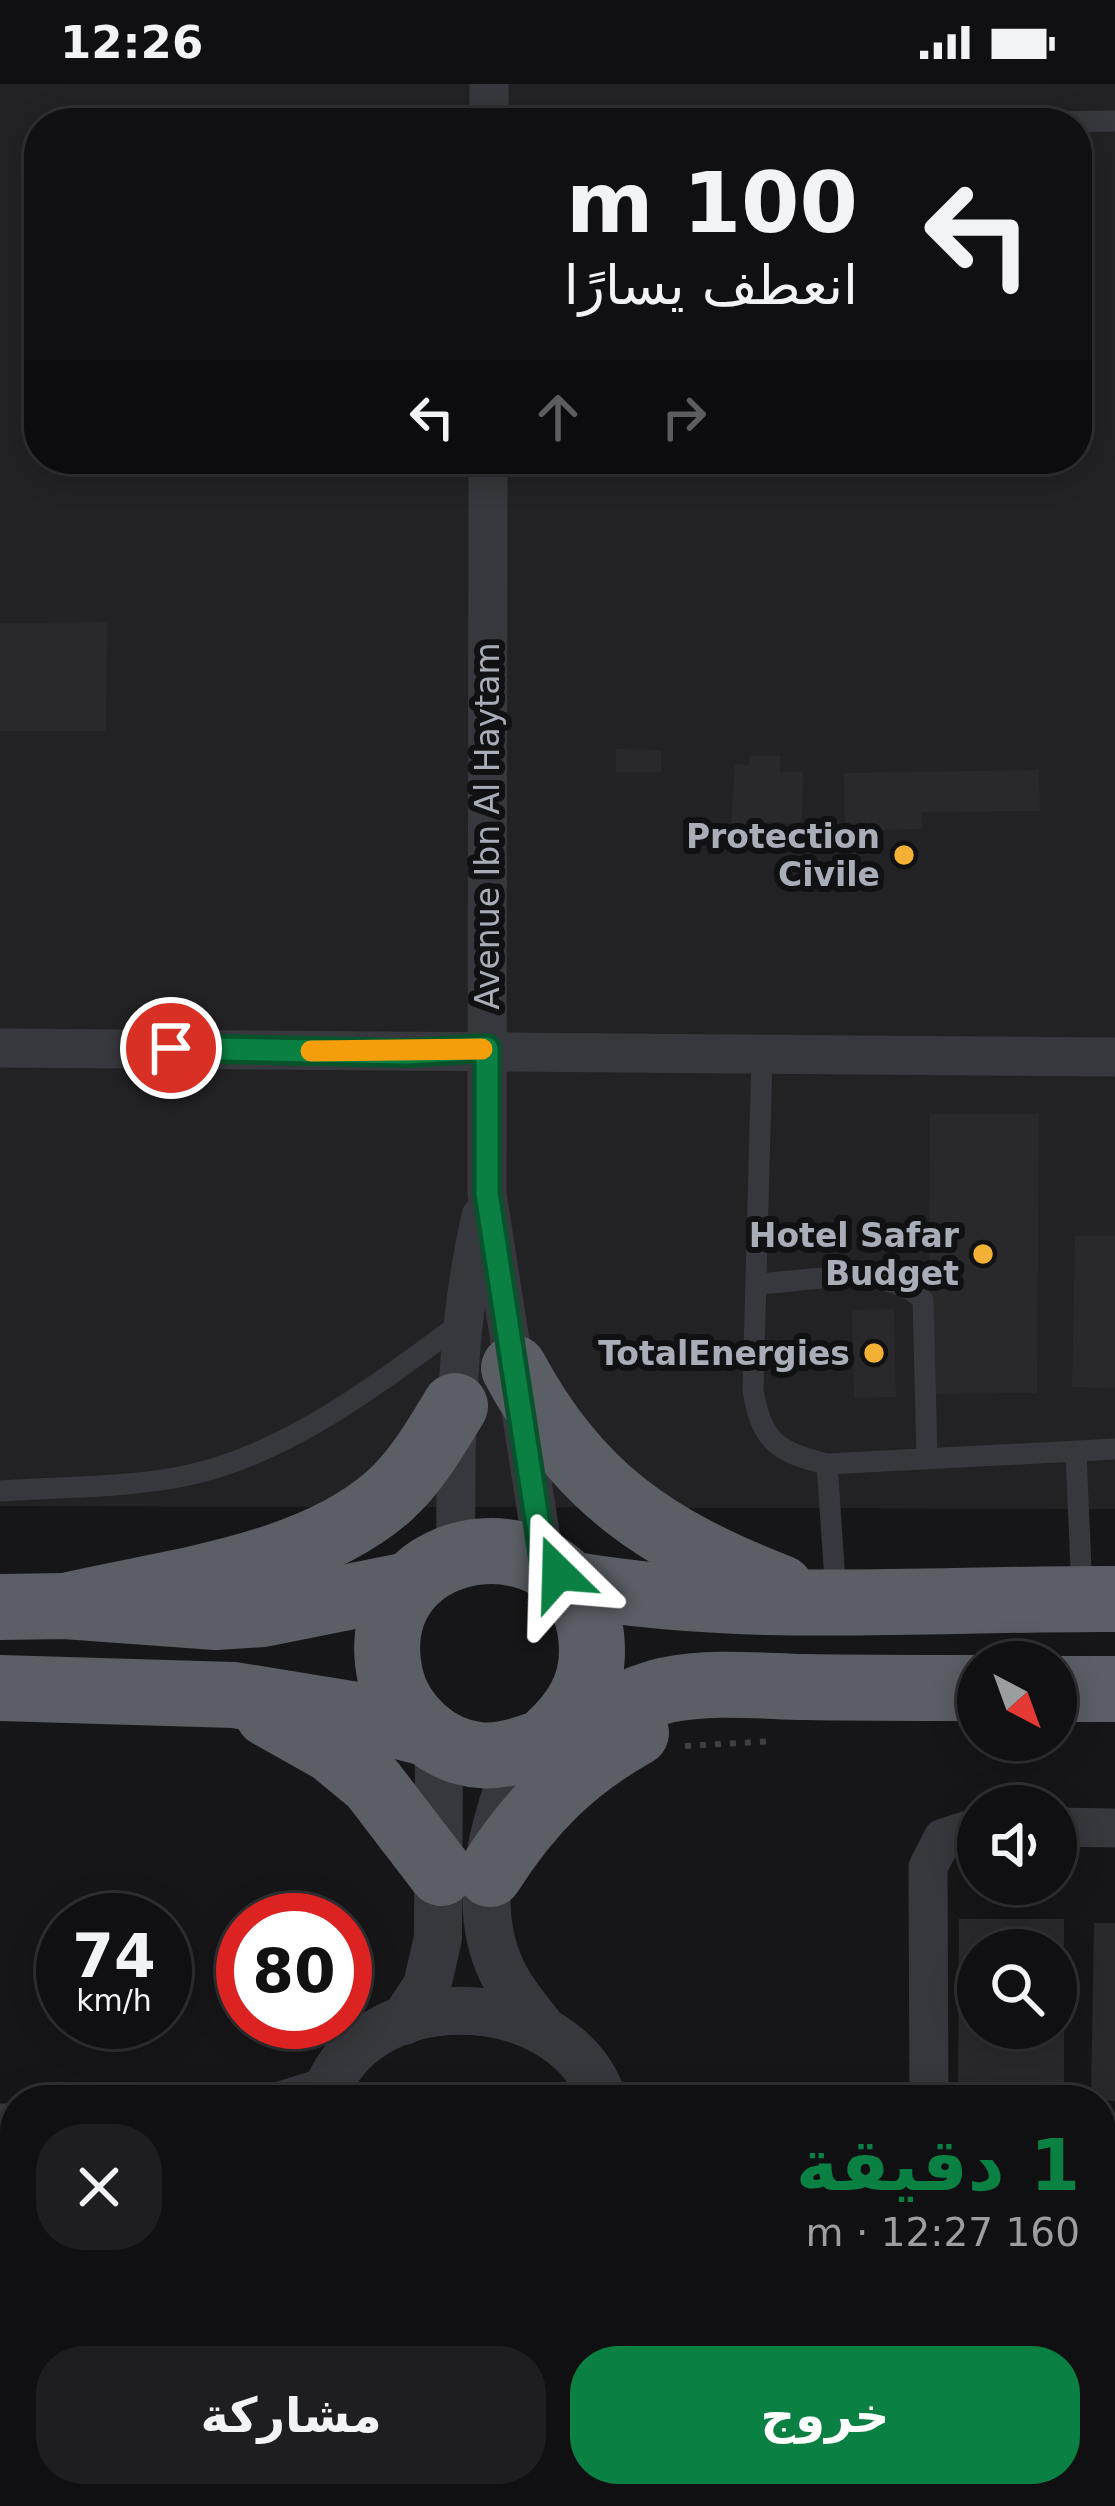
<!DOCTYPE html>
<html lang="ar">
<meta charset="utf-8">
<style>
:root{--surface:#101012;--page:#1e1e20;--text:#f1f3f6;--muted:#9c9d9f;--line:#303032;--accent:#0b8043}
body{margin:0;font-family:"DejaVu Sans","Noto Sans Arabic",sans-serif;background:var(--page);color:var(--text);direction:rtl;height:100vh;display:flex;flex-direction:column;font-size:45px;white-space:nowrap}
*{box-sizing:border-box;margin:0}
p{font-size:39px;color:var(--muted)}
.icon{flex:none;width:66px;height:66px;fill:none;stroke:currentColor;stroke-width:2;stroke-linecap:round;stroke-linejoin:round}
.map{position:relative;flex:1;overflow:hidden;direction:ltr}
.side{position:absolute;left:0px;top:2001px;width:1116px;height:423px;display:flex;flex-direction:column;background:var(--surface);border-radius:48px 48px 0 0;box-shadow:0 6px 30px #0003,0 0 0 3px var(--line);direction:rtl}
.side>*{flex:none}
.banner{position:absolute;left:24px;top:24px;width:1068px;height:366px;border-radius:48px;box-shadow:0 6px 30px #0003,0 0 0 3px var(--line);direction:rtl;background:#101012;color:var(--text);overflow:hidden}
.needle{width:78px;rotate:139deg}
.tools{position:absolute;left:957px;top:1557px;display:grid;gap:24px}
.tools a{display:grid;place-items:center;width:120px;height:120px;border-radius:50%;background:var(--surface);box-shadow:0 6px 30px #0003,0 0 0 3px var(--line);font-size:60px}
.speed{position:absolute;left:36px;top:1809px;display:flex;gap:24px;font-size:60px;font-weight:700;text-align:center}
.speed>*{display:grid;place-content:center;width:156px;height:156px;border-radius:50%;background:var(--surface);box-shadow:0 6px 30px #0003,0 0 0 3px var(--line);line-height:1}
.speed small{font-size:30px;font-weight:400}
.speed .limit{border:18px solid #d22;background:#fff;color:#111}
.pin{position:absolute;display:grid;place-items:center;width:102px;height:102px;color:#fff;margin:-51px;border:6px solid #fff;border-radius:50%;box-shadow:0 3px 12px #0007}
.me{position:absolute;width:132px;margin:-66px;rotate:338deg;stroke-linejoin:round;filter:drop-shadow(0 0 9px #0008)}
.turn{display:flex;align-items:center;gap:42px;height:252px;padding:0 36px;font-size:54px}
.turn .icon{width:156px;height:156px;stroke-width:2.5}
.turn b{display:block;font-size:84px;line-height:102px}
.lanes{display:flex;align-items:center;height:114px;padding:0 36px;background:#0003;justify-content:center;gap:60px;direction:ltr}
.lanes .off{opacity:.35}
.round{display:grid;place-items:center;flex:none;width:126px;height:126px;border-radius:48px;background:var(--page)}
.head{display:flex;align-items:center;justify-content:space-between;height:204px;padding:0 36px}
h1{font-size:72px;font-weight:700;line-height:90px;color:var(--accent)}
.action{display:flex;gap:24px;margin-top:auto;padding:24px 36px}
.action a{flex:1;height:138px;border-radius:48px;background:var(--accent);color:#fff;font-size:48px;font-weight:700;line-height:138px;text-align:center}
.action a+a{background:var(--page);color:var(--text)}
.status{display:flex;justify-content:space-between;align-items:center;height:84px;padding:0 60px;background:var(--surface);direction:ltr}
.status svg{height:33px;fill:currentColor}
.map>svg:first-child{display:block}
.built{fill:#222225;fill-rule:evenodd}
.green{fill:#1c231d}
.building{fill:#29292c;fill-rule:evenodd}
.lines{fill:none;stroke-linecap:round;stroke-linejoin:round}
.path{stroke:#3d3f44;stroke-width:6;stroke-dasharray:6 9;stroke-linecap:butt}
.service{stroke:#37383d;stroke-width:21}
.minor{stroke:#37383d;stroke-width:39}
.tertiary{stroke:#37383d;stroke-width:48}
.trunk{stroke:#5b5e65;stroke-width:66}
.route-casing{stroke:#07532c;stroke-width:30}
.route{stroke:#0b8043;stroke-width:21}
.slow{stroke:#f59e0b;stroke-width:21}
.poi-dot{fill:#f2b134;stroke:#111113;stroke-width:4.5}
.labels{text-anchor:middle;stroke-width:12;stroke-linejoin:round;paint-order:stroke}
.street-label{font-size:33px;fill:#a8adb8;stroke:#111113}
.poi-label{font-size:33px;font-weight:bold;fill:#a8adb8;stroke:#111113;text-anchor:end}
</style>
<div class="status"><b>12:26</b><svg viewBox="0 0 49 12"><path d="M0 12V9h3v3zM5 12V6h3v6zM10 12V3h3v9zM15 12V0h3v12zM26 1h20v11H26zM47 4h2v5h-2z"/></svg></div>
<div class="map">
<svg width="1115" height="2422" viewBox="0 0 1115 2422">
<rect width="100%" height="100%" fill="#161618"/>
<!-- built -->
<path class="built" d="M0,0H1115V1425L0,1422ZM39,39H1077V375H39Z"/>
<!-- green -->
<rect class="green" x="351" y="2409" width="166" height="13"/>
<!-- building -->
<g class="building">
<path d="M107,538L106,647H0V539Z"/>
<path d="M616,665L661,666V688H616Z"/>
<path d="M750,672H780V688H803L802,739L767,738L766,748L731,746L735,680L749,681Z"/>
<path d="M1039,686L1040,727L921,728L922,745L845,747L844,689Z"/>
<path d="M930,1030H1039L1037,1309L928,1310Z"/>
<path d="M1075,1152H1115V1304L1072,1303Z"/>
<path d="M894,1225L896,1313L854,1314L852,1226Z"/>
<path d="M959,1835H1064V2013H958ZM978,1866H1056V1944H978Z"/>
<path d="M1094,1839H1115V2017L1091,2016Z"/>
</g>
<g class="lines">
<!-- path -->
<g class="path">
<path d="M685,1662L774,1657"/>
<path d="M410,2409L416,2422"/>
<path d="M440,2422L446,2409"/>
</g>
<!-- service -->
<g class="service">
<path d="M991,39L1115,37"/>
<path d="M762,971L753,1306C761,1357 778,1369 827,1380L1115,1365"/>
<path d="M756,1200C804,1198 886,1178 923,1216L927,1372"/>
<path d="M1076,1369L1082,1508"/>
<path d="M827,1380L836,1511"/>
<path d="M0,1407C57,1403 117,1404 174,1394C281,1376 376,1301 461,1239"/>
</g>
<!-- minor -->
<g class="minor">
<path d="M489,39V0"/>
<path d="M488,375L487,1110L545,1480"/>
<path d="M0,964L1115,973"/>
<path d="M456,1470C455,1355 455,1245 481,1132"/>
<path d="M1056,1743L1115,1744"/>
<path d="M283,2016L328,2002"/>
<path d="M929,2016L928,1783L943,1754L978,1743"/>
<path d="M0,2039H15"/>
<path d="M1101,2053H1115"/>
<path d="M1101,2387L1115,2388"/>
<path d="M142,2422L143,2409"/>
<path d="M936,2422V2409"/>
</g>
<!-- tertiary -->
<g class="tertiary">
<path d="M522,1666C496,1732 469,1816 501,1885C511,1907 528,1927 543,1946"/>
<path d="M404,1937L427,1902L438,1854L439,1658"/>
<path d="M324,2016C359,1895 564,1899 603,2016"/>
<path d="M330,2422V2409"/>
<path d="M556,2422L557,2409"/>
</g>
<!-- trunk -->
<g class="trunk">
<path d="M514,1284C578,1404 657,1456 781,1504"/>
<path d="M569,1500C749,1531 933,1514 1115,1515"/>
<path d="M65,1522C168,1498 308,1484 389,1412C417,1387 436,1353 455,1322"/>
<path d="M0,1523L65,1522L216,1533L263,1530L408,1501"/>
<path d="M0,1604L234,1611L351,1630L426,1649"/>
<path d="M1056,1605H1115"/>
<path d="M268,1630L332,1666L372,1699L441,1789"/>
<path d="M549,1653C575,1629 592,1603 592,1567C592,1421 359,1440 390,1591C399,1632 437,1667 479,1671C534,1677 609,1619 667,1606C712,1597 759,1602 804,1603C862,1604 920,1604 978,1604"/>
<path d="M490,1790C529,1728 572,1685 636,1649"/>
</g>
</g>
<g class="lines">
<!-- route casing -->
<g class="route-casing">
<path id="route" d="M171,964L407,969L487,964V1109L544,1480L558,1489"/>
</g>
<!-- route -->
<use href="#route" class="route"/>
<!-- slow -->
<path class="slow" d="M311,967L482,965"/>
</g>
<!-- markers -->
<g class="poi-dot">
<circle cx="904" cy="771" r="12"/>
<circle cx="983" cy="1170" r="12"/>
<circle cx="874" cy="1269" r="12"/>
</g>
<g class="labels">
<!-- street labels -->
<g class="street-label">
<text transform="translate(487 742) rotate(-90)" y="12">Avenue Ibn Al Haytam</text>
</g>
<!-- poi labels -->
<g class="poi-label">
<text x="880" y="764">Protection<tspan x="880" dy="38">Civile</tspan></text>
<text x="959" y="1163">Hotel Safar<tspan x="959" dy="38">Budget</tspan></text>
<text x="850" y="1281">TotalEnergies</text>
</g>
</g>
</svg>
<div class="tools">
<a><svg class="needle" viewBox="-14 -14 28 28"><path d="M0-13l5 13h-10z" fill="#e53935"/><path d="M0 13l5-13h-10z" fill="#9c9d9f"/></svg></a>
<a><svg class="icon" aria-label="sound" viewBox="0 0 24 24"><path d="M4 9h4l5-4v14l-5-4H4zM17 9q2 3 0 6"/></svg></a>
<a><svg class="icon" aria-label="search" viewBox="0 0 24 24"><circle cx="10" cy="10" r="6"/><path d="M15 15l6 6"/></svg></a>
</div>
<div class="speed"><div>74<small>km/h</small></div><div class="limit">80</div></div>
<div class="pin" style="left:171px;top:964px;background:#d93025"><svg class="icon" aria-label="arrive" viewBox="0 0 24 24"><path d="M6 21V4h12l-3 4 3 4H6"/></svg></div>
<svg class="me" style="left:558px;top:1489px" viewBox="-20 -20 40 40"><path d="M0-17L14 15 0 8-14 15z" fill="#0b8043" stroke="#fff" stroke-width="4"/></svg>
<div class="banner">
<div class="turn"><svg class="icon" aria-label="left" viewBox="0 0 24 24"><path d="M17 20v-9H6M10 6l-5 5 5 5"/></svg><div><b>100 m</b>انعطف يسارًا</div></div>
<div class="lanes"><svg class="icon" aria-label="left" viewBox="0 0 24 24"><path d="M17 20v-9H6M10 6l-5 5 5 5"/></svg><svg class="icon off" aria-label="ahead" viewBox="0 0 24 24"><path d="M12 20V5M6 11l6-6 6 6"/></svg><svg class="icon off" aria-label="right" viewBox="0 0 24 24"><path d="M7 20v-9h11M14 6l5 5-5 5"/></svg></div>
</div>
<section class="side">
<div class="head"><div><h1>1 دقيقة</h1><p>160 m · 12:27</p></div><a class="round"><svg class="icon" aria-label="close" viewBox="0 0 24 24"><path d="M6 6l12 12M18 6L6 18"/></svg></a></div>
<div class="action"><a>خروج</a><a>مشاركة</a></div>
</section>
</div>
